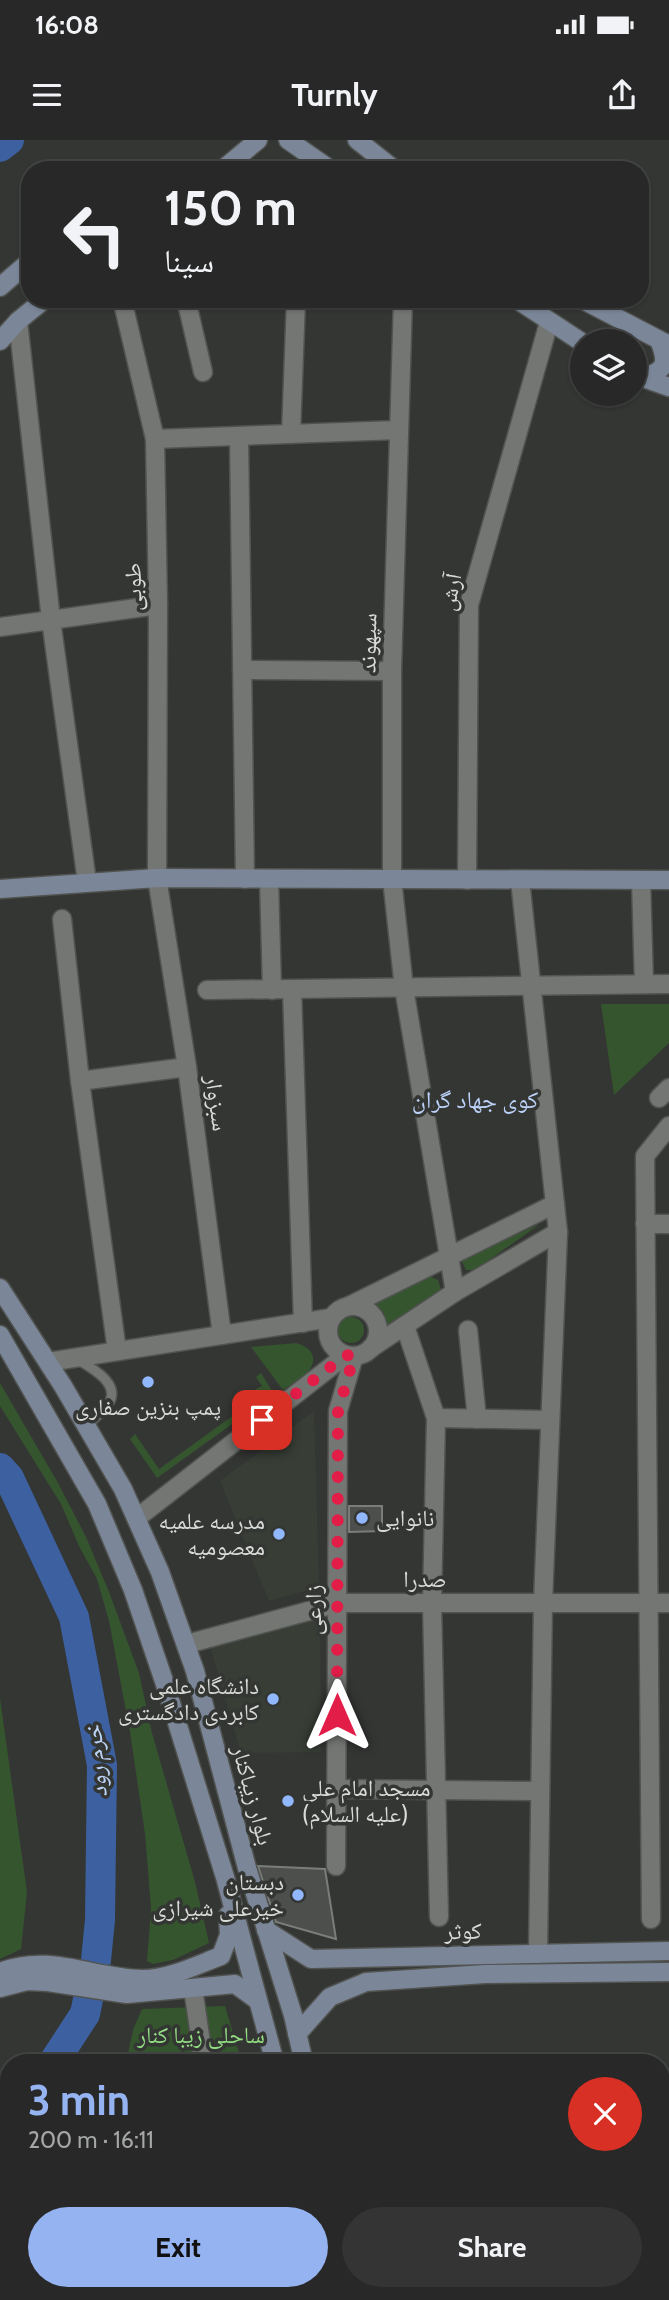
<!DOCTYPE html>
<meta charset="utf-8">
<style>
:root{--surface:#272827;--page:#333433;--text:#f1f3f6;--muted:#a4a6a7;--line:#434444;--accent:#95b2f1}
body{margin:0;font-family:Cabin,"Noto Naskh Arabic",sans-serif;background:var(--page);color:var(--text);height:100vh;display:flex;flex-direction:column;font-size:26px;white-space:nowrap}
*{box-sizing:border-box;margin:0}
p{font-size:23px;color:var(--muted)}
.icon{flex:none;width:38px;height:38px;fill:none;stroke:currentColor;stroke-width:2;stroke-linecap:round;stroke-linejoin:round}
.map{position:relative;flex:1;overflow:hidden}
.panel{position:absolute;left:0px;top:1914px;width:670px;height:247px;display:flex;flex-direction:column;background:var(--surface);border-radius:28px 28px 0 0;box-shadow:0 2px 5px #0004,0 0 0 2px var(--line)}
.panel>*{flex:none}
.top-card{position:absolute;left:21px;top:21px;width:628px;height:147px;border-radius:28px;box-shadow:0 2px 5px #0004,0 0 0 2px var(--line);background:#272827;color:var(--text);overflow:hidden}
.fabs{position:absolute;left:570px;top:189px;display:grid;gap:14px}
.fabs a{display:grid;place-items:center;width:77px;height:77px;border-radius:50%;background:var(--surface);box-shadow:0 2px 5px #0004,0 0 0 2px var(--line);font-size:35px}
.pin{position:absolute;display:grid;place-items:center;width:60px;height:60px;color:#fff;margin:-30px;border-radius:14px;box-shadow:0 4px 10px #0006}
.me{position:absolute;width:77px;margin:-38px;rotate:0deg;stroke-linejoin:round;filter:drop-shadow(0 0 5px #0008)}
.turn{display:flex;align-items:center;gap:24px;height:147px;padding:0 28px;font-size:32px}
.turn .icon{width:91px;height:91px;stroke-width:2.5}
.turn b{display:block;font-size:49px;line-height:60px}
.round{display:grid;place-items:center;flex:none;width:74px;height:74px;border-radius:37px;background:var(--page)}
.overview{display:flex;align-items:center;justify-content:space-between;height:119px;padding:0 28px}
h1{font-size:42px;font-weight:700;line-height:52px;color:var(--accent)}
.primary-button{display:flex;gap:14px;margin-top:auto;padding:14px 28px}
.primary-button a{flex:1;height:80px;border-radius:42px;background:var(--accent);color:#111;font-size:28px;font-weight:700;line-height:80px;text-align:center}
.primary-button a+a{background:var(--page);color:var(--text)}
.status{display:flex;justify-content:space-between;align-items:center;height:49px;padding:0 35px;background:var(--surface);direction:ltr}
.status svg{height:19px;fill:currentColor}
header{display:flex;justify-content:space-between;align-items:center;height:91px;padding:0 28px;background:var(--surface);font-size:32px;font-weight:700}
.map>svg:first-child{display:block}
.built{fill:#383e36}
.green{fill:#35552e}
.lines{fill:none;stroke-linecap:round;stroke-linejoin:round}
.river{stroke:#3d60a1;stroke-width:30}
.building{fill:#4d4f4c;stroke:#7b7d7b;stroke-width:2}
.lane-casing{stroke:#515350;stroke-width:12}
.street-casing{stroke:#515350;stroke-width:21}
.secondary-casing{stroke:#515350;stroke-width:21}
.lane{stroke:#747673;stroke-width:9}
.street{stroke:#747673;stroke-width:18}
.secondary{stroke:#7b8799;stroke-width:18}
.route{stroke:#e11d48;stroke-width:12;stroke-dasharray:0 21.6}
.poi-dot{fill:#91b8fd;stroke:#343634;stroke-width:2.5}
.labels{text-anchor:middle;stroke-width:7;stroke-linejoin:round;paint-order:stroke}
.street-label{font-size:23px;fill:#d9dbd9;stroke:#343634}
.poi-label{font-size:23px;fill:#d9dbd9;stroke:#343634;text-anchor:end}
.park-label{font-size:23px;fill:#92dc82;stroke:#343634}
.neighbourhood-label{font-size:24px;fill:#bbd1f8;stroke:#343634}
.water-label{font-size:24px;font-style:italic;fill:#bdd3f8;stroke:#343634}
</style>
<div class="status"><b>16:08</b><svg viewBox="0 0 49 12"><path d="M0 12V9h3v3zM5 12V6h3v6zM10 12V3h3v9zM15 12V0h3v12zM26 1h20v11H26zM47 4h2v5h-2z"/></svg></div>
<header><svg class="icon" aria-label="menu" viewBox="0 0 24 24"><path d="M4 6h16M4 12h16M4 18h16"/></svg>Turnly<svg class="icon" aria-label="share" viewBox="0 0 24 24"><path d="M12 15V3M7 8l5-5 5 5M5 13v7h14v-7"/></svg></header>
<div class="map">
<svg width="669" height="2160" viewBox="0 0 669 2160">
<rect width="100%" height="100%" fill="#343634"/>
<!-- built -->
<g class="built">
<path d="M314,1271L319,1447L269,1461L220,1341Z"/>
<path d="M320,1475L321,1612L241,1613L210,1506Z"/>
</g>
<!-- green -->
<g class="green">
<path d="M601,864H669V903L614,955Z"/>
<path d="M540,1084L475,1130H466L461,1120Z"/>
<path d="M429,1136L438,1140L442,1153L386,1188L383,1172L372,1163Z"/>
<circle cx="351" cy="1190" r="13"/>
<path d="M296,1203C302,1205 307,1207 311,1212C321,1230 294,1242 283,1250L251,1207Z"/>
<path d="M261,1233L274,1254L157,1338L130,1299L135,1294L159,1329L256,1259L255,1256L256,1249L262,1246L256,1237Z"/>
<path d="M0,1243L58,1343L86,1397L109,1452L139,1533L152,1593L195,1742L209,1803L173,1820L153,1824L147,1821L151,1768L145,1694L130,1592L109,1481L97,1439L79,1406L61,1364L0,1266Z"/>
<path d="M0,1558L27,1752L21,1809L0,1819Z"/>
<path d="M225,1866L242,1923H126L133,1890L142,1869Z"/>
<path d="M9,2116V2152L217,2153L212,2160H0V2123Z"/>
</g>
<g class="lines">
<!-- river -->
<g class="river">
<path d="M0,7L9,0"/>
<path d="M0,1328L9,1338L74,1477L102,1625L100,1780L96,1820L85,1874L53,1923"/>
<path d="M0,2008L9,1994"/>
</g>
</g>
<!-- building -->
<g class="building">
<path d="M349,1366H382V1391L349,1392Z"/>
<path d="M258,1726L325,1729L336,1799L276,1782Z"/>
</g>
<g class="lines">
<!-- lane casing -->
<g class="lane-casing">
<path id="lane" d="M77,1219C90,1227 119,1242 110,1261C106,1270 93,1279 86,1286"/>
</g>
<!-- street casing -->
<g class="street-casing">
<g id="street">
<path d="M122,159L155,299L158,465L157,738L187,927L222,1195"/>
<path d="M186,159L203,232"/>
<path d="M403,159L392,531V739L404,848L455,1152"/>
<path d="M18,181L51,480L87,742"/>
<path d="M291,294L296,159"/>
<path d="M239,296L245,739"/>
<path d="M155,299L398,290"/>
<path d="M0,487L158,465"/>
<path d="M242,530L392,531"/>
<path d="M269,739L272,850"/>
<path d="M467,740L469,465L549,182"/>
<path d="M520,740L558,1092L543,1462L538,1814"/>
<path d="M641,740L644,844"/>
<path d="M62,779L80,941L117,1211"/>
<path d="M292,849L303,1183"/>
<path d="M207,850L669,844"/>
<path d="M80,941L187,927"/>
<path d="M659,958L669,948"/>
<path d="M645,1084H669"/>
<path d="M349,1166L555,1064"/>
<circle cx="353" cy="1191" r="25"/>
<path d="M405,1186L436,1278L432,1463L439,1777"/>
<path d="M468,1190L477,1279"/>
<path d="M371,1208L455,1152L558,1092"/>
<path d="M48,1222L331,1178"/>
<path d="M436,1278L550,1280"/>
<path d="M137,1378L346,1215"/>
<path d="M187,1504L338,1463H669"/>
<path d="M337,1649L540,1651"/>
<path d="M336,1726L338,1271L354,1216"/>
<path d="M651,1779L645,1016L669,986"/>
<path d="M193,1848L204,1923"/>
<path d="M166,2160L171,2152"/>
</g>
</g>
<!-- secondary casing -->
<g class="secondary-casing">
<g id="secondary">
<path d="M288,0L331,30"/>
<path d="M357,0L395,30"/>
<path d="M222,30L258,0"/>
<path d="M0,147L30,121"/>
<path d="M516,159L583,203"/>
<path d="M581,159L669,205"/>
<path d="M0,201L18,181L45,159"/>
<path d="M641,237C667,232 668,222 659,200"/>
<path d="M641,237L669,247"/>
<path d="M0,749L157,738L669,740"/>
<path d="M0,1148L63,1246L123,1349L160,1432L195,1531L247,1728L293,1875L304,1923"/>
<path d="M0,1195L97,1364L133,1450L165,1544L225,1737L275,1923"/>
<path d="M266,1790L311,1819L669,1811"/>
<path d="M0,1832C51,1812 93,1839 143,1839C169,1839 197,1825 221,1816L229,1795L228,1775"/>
<path d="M0,1848L27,1841L48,1842L127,1854L235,1844L257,1860"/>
<path d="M297,1894L330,1857L366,1842L485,1834L669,1832"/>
<path d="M250,2160L254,2152"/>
<path d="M286,2160L290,2152"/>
<path d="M304,2160L305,2152"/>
</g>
</g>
<!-- lane -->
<use href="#lane" class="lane"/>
<!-- street -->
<use href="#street" class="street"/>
<!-- secondary -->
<use href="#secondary" class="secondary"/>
</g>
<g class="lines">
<!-- route -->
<path class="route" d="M262,1280L346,1215L354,1216L338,1271L337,1575"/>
</g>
<!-- markers -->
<g class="poi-dot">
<circle cx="148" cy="1242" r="7"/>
<circle cx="362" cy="1378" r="7"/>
<circle cx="279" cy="1394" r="7"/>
<circle cx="273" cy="1559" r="7"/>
<circle cx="288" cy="1661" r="7"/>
<circle cx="298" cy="1755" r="7"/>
</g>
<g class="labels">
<!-- street labels -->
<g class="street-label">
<text transform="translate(133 447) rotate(-91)" y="8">طوبی</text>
<text transform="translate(450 452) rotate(-79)" y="8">آرش</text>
<text transform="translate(368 503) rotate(-89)" y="8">سپهوند</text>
<text transform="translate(217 963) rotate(82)" y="8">سبزوار</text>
<text x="425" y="1447">صدرا</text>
<text transform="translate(313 1470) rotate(-90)" y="8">زارعی</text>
<text transform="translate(253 1655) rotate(75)" y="8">بلوار زیباکنار</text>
<text transform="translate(463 1791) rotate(-1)" y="8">کوثر</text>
</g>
<!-- poi labels -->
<g class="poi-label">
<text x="148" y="1275" text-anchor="middle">پمپ بنزین صفاری</text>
<text x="376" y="1386" text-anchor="start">نانوایی</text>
<text x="265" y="1389">مدرسه علمیه<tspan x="265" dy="26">معصومیه</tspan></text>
<text x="259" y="1554">دانشگاه علمی<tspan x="259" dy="26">کابردی دادگستری</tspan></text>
<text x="302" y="1656" text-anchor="start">مسجد امام علی<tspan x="302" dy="26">(علیه السلام)</tspan></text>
<text x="284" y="1750">دبستان<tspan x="284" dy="26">خیرعلی شیرازی</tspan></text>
</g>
<!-- park labels -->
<g class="park-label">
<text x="201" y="1903">ساحلی زیبا کنار</text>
</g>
<!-- neighbourhood labels -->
<g class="neighbourhood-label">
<text x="475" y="968">کوی جهاد گران</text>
</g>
<!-- water labels -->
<g class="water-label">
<text transform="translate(96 1621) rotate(-95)" y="8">خرم رود</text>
</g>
</g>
</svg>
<div class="fabs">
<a><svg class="icon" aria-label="layers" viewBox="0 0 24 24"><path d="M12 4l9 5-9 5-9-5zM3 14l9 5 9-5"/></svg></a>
</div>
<div class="pin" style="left:262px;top:1280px;background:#d93025"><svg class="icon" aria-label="arrive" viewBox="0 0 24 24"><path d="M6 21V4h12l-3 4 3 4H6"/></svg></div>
<svg class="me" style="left:337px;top:1575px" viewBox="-20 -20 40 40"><path d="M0-17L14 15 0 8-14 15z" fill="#e11d48" stroke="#fff" stroke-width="4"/></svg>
<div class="top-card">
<div class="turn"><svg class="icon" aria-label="left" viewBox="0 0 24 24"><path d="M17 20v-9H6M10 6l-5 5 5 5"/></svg><div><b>150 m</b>سینا</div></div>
</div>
<section class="panel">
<div class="overview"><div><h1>3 min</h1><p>200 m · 16:11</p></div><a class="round" style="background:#d93025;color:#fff"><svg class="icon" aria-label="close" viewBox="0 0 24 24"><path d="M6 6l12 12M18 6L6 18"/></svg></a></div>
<div class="primary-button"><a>Exit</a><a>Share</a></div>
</section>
</div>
